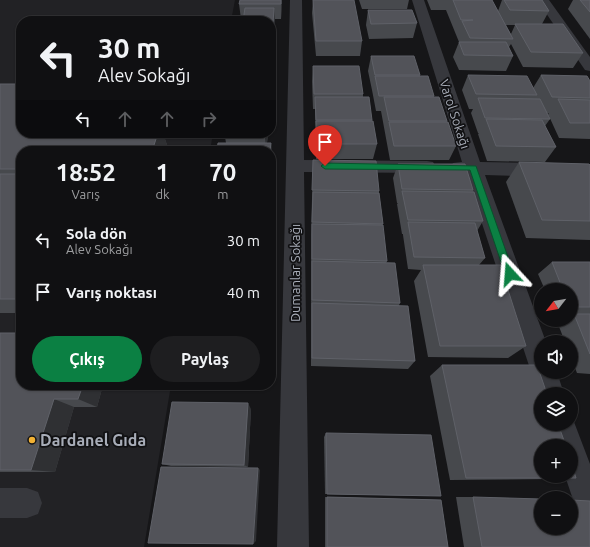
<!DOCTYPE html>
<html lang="tr">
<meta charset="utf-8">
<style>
:root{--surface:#101012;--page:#1e1e20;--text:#f1f3f6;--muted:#9c9d9f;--line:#303032;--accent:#0b8043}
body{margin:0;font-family:Ubuntu,sans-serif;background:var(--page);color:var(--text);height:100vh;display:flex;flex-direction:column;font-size:15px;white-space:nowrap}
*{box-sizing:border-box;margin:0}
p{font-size:13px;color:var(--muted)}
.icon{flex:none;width:22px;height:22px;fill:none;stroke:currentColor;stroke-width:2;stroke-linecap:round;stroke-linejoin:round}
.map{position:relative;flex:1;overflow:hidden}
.panel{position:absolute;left:16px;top:146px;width:260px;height:244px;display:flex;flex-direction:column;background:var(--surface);border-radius:16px;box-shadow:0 1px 3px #0004,0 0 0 1px var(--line)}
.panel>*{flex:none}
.guide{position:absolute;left:16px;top:16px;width:260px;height:122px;border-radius:16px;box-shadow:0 1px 3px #0004,0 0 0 1px var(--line);background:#101012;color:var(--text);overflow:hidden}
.needle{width:26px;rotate:239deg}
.controls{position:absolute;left:534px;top:283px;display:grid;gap:8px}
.controls a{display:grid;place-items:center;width:44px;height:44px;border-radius:50%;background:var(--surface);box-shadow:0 1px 3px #0004,0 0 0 1px var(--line);font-size:20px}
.pin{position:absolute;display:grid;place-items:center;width:34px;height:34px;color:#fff;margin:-41px -17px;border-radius:50% 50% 50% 0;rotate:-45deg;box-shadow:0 0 4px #0007}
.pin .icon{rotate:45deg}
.me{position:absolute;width:44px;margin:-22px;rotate:341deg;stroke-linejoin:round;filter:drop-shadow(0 0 3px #0008)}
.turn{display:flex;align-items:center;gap:14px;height:84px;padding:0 16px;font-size:18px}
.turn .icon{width:52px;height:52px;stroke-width:2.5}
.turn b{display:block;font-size:28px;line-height:34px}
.lanes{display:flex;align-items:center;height:38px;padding:0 16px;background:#0003;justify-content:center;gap:20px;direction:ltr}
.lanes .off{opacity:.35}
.eta{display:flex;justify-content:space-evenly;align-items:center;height:68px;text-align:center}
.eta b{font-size:24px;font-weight:600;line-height:28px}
.button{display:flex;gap:8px;margin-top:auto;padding:8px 16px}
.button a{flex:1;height:46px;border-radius:24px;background:var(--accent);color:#fff;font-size:16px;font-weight:600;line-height:46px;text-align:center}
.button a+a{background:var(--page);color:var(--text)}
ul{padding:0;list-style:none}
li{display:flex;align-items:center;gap:12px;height:52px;padding:0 16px}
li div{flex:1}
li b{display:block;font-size:15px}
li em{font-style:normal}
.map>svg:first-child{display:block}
.built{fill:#222225}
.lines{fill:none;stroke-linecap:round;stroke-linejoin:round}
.minor{fill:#37383d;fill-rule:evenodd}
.wall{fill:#47494d;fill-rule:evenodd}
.shaded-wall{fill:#2f3033}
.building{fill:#525359;stroke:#5f6168}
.route{fill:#0b8043;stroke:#07532c}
.poi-dot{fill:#f2b134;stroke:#111113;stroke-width:1.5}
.labels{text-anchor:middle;stroke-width:3.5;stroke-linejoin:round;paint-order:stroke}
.street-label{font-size:13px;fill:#a8adb8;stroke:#111113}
.near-poi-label{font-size:16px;font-weight:bold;fill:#a8adb8;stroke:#111113;text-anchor:start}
</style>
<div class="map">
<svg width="590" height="547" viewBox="0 0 590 547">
<rect width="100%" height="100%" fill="#161618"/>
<!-- built -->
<path class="built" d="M0,0H235L231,21H21V133H213L210,151H21V385H171L144,547H0Z"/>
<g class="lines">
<!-- minor -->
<g class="minor">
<path d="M290,0H302L304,160L427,161L433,162L436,167L433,172L427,173L304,172L309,547H277Z"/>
<path d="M412,0H424L480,162L590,164V178L485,175L546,342H541V372H557L564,394H541V402L466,175L453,173L450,168L453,163L462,162Z"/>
<path d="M537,0H549L590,57V71L585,70Z"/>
<path d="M571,414L590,464V521L579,517L565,476H571V446H555L548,424H571Z"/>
<path d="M0,488H27L38,492L42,503L38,514L27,518H0Z"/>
</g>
</g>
<!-- wall -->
<g class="wall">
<path d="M240,0H282L281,19H275L274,30H275L276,45L274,64H271V21L241,19L239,4Z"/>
<path d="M313,0L362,41L360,56H316L312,13Z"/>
<path d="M359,0H409L407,9H362Z"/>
<path d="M427,0H492L498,11L502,0H542L549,11L542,24L583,53L573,68L523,67L511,44L509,47L513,56L506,71L459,70L453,57L459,42L446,10H431ZM506,25H515L511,34Z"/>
<path d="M573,0H590V39L568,9Z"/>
<path d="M368,10L417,23L413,38L369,39L366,25Z"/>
<path d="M371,56L420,75V76L434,96V97L447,121V122L456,146L449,160H390L381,111H376L372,90L368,71Z"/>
<path d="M313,66L363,94V97L372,120L377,144L373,159H316L315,109H313L312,81Z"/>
<path d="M468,75L533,88L541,75L590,81V139L559,138L548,114L549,113H547L550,119L545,126L556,147L545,162L487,161L478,134L479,133H478L471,113L473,109H469L462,90Z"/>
<path d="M0,84L21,133H163L167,145L21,151V313H0Z"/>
<path d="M226,133H268L267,143H271L272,157L271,175V151H217L218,143H226L225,137Z"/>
<path d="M313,160L379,191V193L383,224L382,225L387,261L386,263L400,303L399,305L415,361L408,369L311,366V235Z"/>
<path d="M519,162L590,165V240L526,238L506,182Z"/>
<path d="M398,164L473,190V192L483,221L477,231L485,258L479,265L526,346L508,358L428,357L414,281L421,270L408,269L403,235V234H402L397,204L398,203H397L393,178Z"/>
<path d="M552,262H590V374L577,373L571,358V342H565L558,324L564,320H571V290H545L538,274Z"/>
<path d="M0,333L103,385L97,407H74L55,472H0Z"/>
<path d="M442,365L576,478L551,479L450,480L430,376Z"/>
<path d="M251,409L248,467L171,466L162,464Z"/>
<path d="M326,433L430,496L325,494L324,437Z"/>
<path d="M325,497L441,500L448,547H325Z"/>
<path d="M456,497H473L590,547H464Z"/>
</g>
<!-- shaded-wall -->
<g class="shaded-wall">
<path d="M281,0H282L281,19Z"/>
<path d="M274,8L275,23L274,39L273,24Z"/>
<path d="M275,30L276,45L274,64V49Z"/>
<path d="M158,133H163L167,145L166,151H152Z"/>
<path d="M266,133H268L266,151L265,138Z"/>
<path d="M271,143L272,157L271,175V151H270Z"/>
<path d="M83,385H103L97,407L78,399Z"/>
<path d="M54,399L74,407L55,472L31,470Z"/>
<path d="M248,403L251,409L248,467L244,465Z"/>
<path d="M258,468L260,470L256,541L253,544Z"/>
</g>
<!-- building -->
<g class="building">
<path d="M240,0H281V4H239Z"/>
<path d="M313,0H354L362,41H316Z"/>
<path d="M453,0H492L513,39L470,38L462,21L473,20H461Z"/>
<path d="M504,0H542L549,11L510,10Z"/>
<path d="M580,0H590V12Z"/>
<path d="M245,8H274L273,24H271V21H243Z"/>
<path d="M368,10H412L417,23L371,24Z"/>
<path d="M515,24H563L583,53L531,52Z"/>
<path d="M271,30H275L274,49H271Z"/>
<path d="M459,42H506L513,56L464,55Z"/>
<path d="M371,56H414L420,75H375Z"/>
<path d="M313,66H359L363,94H314Z"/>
<path d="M468,75L527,76L537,95L476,94Z"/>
<path d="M541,75L587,76L590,81V98L552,97Z"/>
<path d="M375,76H428L434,96H379Z"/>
<path d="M0,84H21V133H158L152,151H21V169H0Z"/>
<path d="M315,97H369L372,120H316Z"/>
<path d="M384,97H439L447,121H389Z"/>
<path d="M478,98L540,99L550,119L485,118Z"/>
<path d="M558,99L590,100V123H570Z"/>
<path d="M486,119L542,120L556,147L496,146Z"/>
<path d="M316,121H373L377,144H317Z"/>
<path d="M389,122H448L456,146H394Z"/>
<path d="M226,133H266L265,138L225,137Z"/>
<path d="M218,143H271L270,151H217Z"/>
<path d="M313,160L376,161L379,191L312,190Z"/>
<path d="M519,162L589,164L590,165V221L542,220Z"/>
<path d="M398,164H465L473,190L402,189Z"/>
<rect x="0" y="174" width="21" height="125"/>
<path d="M402,191L474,192L483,221L408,220Z"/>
<path d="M313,192L379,193L383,224L312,222Z"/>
<path d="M408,222L475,223L485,258L414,257Z"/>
<path d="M312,224L383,225L387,261L312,259Z"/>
<path d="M312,261L395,263L400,303L312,300Z"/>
<path d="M552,262H590V307H571V290H563Z"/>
<path d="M423,265H500L526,346H440Z"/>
<path d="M312,303L408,306L415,361L312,358Z"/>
<path d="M574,314H590V354Z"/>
<path d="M0,333H21V385H83L78,399H54L31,470H0Z"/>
<path d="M442,365H537L547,394H541V424H558L566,446H541V476H571V462L576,478H466Z"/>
<path d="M172,402L248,403L244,465L162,464Z"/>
<path d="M326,433L431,435L441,496L327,494Z"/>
<path d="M161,467L258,468L253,544L148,543Z"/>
<path d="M327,497L441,500L448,547H327Z"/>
<path d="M473,497L541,499V528H571V500L590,501V547H482Z"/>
</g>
<!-- route -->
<path class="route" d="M325,163L476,166L514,274L513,276H506L505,274L470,170L325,169L321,166Z"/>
<!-- markers -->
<circle class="poi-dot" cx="32" cy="440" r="4"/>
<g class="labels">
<!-- street labels -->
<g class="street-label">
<text transform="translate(455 114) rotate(72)" y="5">Varol Sokağı</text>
<text transform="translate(295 273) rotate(-90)" y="5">Dumanlar Sokağı</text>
</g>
<!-- near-poi labels -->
<g class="near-poi-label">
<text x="40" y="446">Dardanel Gıda</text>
</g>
</g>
</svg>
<div class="controls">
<a><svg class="needle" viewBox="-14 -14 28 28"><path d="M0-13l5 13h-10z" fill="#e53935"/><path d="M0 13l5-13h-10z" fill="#9c9d9f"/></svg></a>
<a><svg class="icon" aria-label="sound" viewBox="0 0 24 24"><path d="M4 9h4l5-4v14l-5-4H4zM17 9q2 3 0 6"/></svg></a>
<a><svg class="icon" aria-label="layers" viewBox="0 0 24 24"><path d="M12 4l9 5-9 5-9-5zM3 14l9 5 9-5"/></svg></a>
<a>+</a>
<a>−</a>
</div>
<div class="pin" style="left:325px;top:166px;background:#d93025"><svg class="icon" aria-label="arrive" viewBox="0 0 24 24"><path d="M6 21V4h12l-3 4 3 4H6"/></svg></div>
<svg class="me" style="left:510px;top:274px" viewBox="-20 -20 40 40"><path d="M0-17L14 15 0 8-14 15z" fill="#0b8043" stroke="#fff" stroke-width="4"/></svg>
<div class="guide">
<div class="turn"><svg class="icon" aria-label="left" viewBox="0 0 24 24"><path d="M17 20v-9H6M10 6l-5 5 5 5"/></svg><div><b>30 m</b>Alev Sokağı</div></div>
<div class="lanes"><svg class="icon" aria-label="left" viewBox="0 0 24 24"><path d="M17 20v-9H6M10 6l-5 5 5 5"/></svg><svg class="icon off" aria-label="ahead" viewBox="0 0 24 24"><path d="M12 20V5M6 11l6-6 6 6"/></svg><svg class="icon off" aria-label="ahead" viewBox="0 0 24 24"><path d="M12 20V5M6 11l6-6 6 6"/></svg><svg class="icon off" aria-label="right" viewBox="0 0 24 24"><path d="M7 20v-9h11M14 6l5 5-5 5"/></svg></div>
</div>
<section class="panel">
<div class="eta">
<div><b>18:52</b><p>Varış</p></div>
<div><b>1</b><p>dk</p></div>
<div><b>70</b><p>m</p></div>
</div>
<ul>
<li><svg class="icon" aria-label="left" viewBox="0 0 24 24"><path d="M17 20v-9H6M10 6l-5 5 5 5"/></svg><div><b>Sola dön</b><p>Alev Sokağı</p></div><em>30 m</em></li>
<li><svg class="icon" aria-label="arrive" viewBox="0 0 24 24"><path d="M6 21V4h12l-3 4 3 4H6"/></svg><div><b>Varış noktası</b></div><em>40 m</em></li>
</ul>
<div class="button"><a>Çıkış</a><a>Paylaş</a></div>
</section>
</div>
